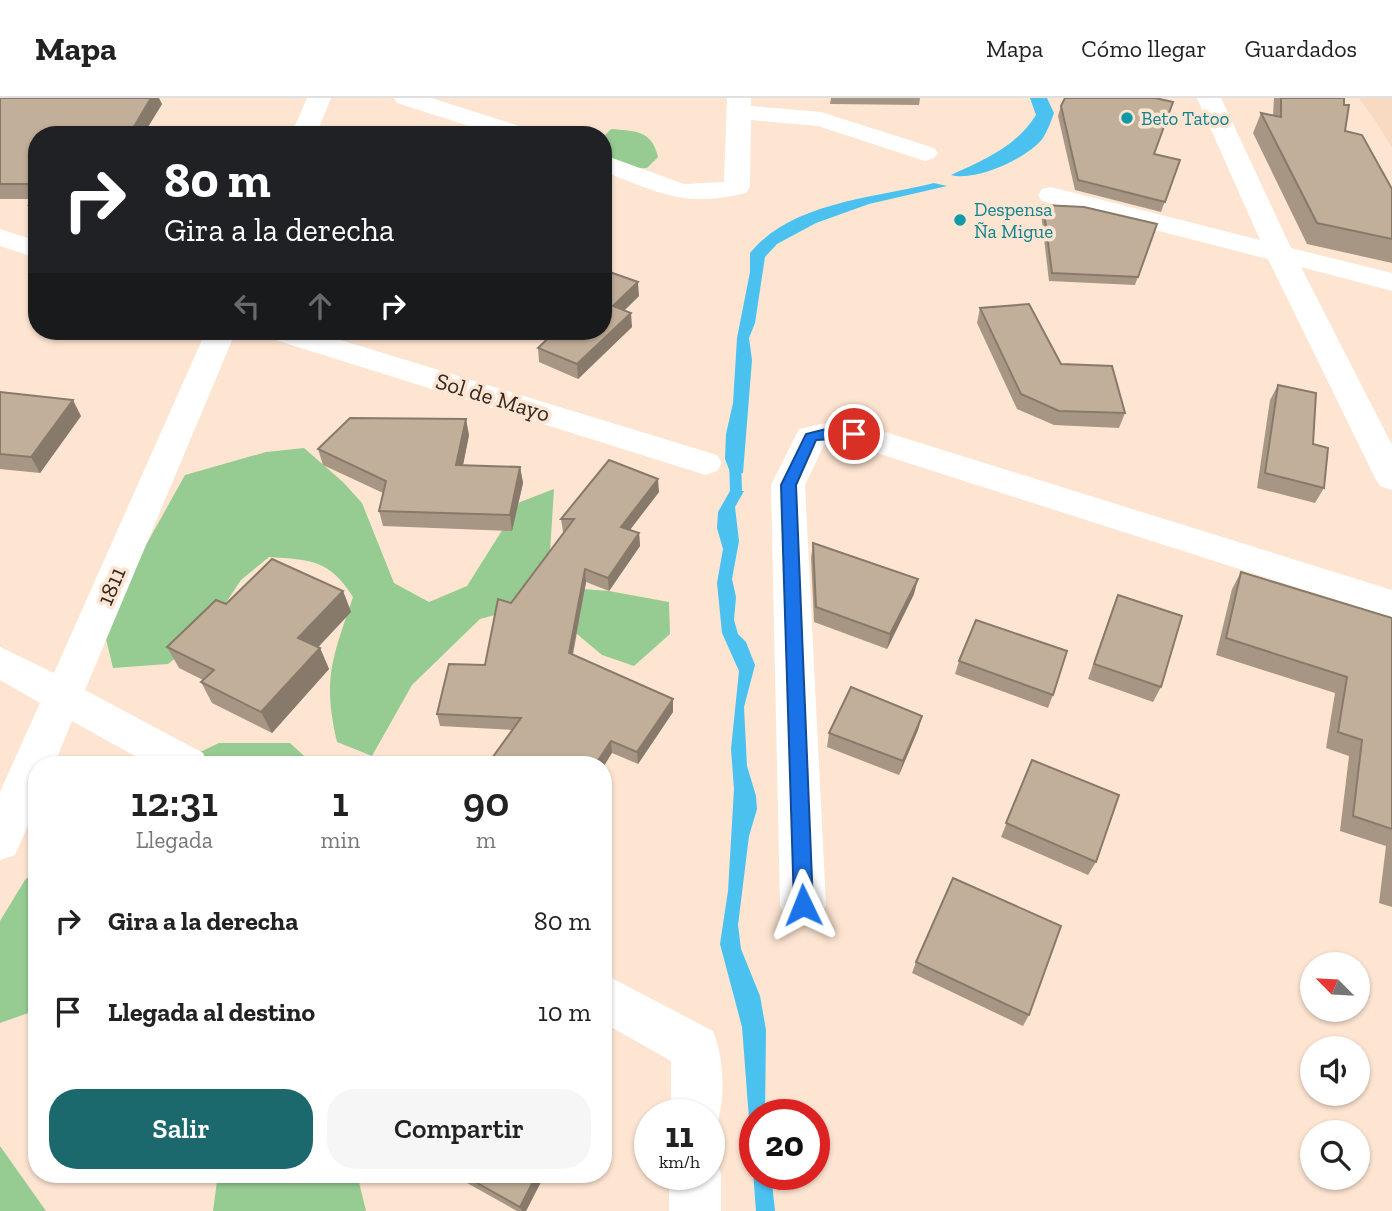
<!DOCTYPE html>
<html lang="es">
<meta charset="utf-8">
<style>
:root{--surface:#fff;--page:#f6f6f6;--text:#222;--muted:#767676;--line:#e0e0e0;--accent:#1c696d}
body{margin:0;font-family:"Zilla Slab",serif;background:var(--page);color:var(--text);height:100vh;display:flex;flex-direction:column;font-size:26px;white-space:nowrap}
*{box-sizing:border-box;margin:0}
p{font-size:23px;color:var(--muted)}
.icon{flex:none;width:38px;height:38px;fill:none;stroke:currentColor;stroke-width:2;stroke-linecap:round;stroke-linejoin:round}
.map{position:relative;flex:1;overflow:hidden}
.side{position:absolute;left:28px;top:658px;width:584px;height:427px;display:flex;flex-direction:column;background:var(--surface);border-radius:28px;box-shadow:0 2px 5px #0004}
.side>*{flex:none}
.guide{position:absolute;left:28px;top:28px;width:584px;height:214px;border-radius:28px;box-shadow:0 2px 5px #0004;background:#202124;color:#fff;overflow:hidden}
.needle{width:46px;rotate:294deg}
.buttons{position:absolute;left:1300px;top:854px;display:grid;gap:14px}
.buttons a{display:grid;place-items:center;width:70px;height:70px;border-radius:50%;background:var(--surface);box-shadow:0 2px 5px #0004;font-size:35px}
.speed{position:absolute;left:634px;top:1001px;display:flex;gap:14px;font-size:35px;font-weight:700;text-align:center}
.speed>*{display:grid;place-content:center;width:91px;height:91px;border-radius:50%;background:var(--surface);box-shadow:0 2px 5px #0004;line-height:1}
.speed small{font-size:18px;font-weight:400}
.speed .limit{border:10px solid #d22;background:#fff;color:#111}
.pin{position:absolute;display:grid;place-items:center;width:60px;height:60px;color:#fff;margin:-30px;border:4px solid #fff;border-radius:50%;box-shadow:0 2px 7px #0007}
.me{position:absolute;width:77px;margin:-38px;rotate:358deg;stroke-linejoin:round;filter:drop-shadow(0 0 5px #0008)}
.turn{display:flex;align-items:center;gap:24px;height:147px;padding:0 21px;font-size:32px}
.turn .icon{width:91px;height:91px;stroke-width:2.5}
.turn b{display:block;font-size:49px;line-height:60px}
.lanes{display:flex;align-items:center;height:66px;padding:0 21px;background:#0003;justify-content:center;gap:35px;direction:ltr}
.lanes .off{opacity:.35}
.eta{display:flex;justify-content:space-evenly;align-items:center;height:119px;text-align:center}
.eta b{font-size:42px;font-weight:600;line-height:49px}
.cta{display:flex;gap:14px;margin-top:auto;padding:14px 21px}
.cta a{flex:1;height:80px;border-radius:28px;background:var(--accent);color:#fff;font-size:28px;font-weight:600;line-height:80px;text-align:center}
.cta a+a{background:var(--page);color:var(--text)}
ul{padding:0;list-style:none}
li{display:flex;align-items:center;gap:21px;height:91px;padding:0 21px}
li div{flex:1}
li b{display:block;font-size:26px}
li em{font-style:normal}
header{display:flex;align-items:center;gap:42px;box-sizing:border-box;height:98px;padding:0 35px;background:var(--surface);border-bottom:2px solid var(--line)}
header strong{font-size:33px}
nav{display:flex;gap:38px;margin-inline-start:auto;font-size:24px}
.map>svg:first-child{display:block}
.built{fill:#f8d9c2}
.green{fill:#96cc92}
.water{fill:#4bc1f0}
.lines{fill:none;stroke-linecap:round;stroke-linejoin:round}
.stream{fill:#4bc1f0;fill-rule:evenodd}
.minor{fill:#fff;fill-rule:evenodd}
.wall{fill:#a79684}
.shaded-wall{fill:#887a6b}
.building{fill:#c2af99;stroke:#887a6b;stroke-width:2}
.route{fill:#1a73e8;stroke:#114b97;stroke-width:2}
.culture-dot{fill:#0f9aa8;stroke:#fee5d2;stroke-width:2.5}
.labels{text-anchor:middle;stroke-width:7;stroke-linejoin:round;paint-order:stroke}
.far-culture-label{font-size:19px;fill:#0d838f;stroke:#fee5d2;text-anchor:start}
.street-label{font-size:23px;fill:#312821;stroke:#fee5d2}
</style>
<header>
<strong>Mapa</strong>
<nav><a>Mapa</a><a>Cómo llegar</a><a>Guardados</a></nav>
</header>
<div class="map">
<svg width="1392" height="1113" viewBox="0 0 1392 1113">
<rect width="100%" height="100%" fill="#fee5d2"/>
<!-- built -->
<path class="built" d="M1359,0H1392V49L1374,21Z"/>
<!-- green -->
<g class="green">
<path d="M611,31C635,33 652,32 658,59L647,70L604,72V38Z"/>
<path d="M304,350L343,384L362,405L394,485L429,504L467,488L520,404L554,391L549,471L570,490L609,493L669,504L670,536L634,568L602,557L540,505L480,521L412,587L372,658L337,644C322,580 333,559 353,499C329,461 311,462 269,459L241,482L203,539L168,566L113,570L105,537L112,508L185,377L266,354Z"/>
<path d="M219,645H290L314,667H173Z"/>
<path d="M37,772V912L0,925V823L25,782Z"/>
<path d="M0,1048L46,1113H0Z"/>
<path d="M218,1076H357L366,1113H213Z"/>
</g>
<!-- water -->
<g class="water">
<path d="M1030,0H1047L1054,15C1051,23 1048,32 1043,40C1027,61 975,84 951,77C984,62 1016,49 1036,17Z"/>
<path d="M934,85L947,88L869,106L816,125L777,146L765,159L755,225L749,240L752,262L743,375L730,374L725,361L726,336L733,305L737,240L750,174V155C791,104 875,100 934,85Z"/>
<path d="M730,393H744L735,409L739,443L732,481L736,499L734,522L738,536L746,544L755,567L744,609L747,668L756,698L757,711L749,738L738,827L741,851L760,898L766,932L765,1017H754V1076H771L775,1113H756L742,929L720,846L728,793L734,691L731,651L739,573L722,535L717,485L723,451L717,430L718,414Z"/>
</g>
<g class="lines">
<!-- stream -->
<path class="stream" d="M735,353L741,357L742,396L732,411L728,412L722,408L730,396L729,357Z"/>
<!-- minor -->
<g class="minor">
<path d="M307,0H331L316,37H291Z"/>
<path d="M394,0H431L532,32L535,37H497L397,5Z"/>
<path d="M727,0H751V8L821,14L934,50L938,55L934,60L925,63L818,28L751,22L750,89L746,95C684,110 661,95 604,74V57L684,86L724,84Z"/>
<path d="M1197,0H1221L1291,150L1392,175V193L1301,169L1392,347V392L1380,388L1375,380L1268,161L1042,103L1038,97L1042,91L1051,89L1260,142Z"/>
<path d="M0,131L37,143V160L0,148Z"/>
<path d="M206,233H236L85,592L203,655L209,667H151L72,623L54,667H37V707L15,757L0,762V694L40,605L0,582V549L54,575Z"/>
<path d="M265,233H311L717,357L722,365L717,373L705,377L693,373L269,240Z"/>
<path d="M830,324L866,328L1392,492V520L852,347H824L805,387L826,807L819,822L803,828L787,822L780,807L771,387L799,331Z"/>
<path d="M604,876L713,933C725,962 726,1006 714,1035L709,1037V1017H671V963L604,925Z"/>
<path d="M709,1056L713,1058L721,1076V1113H669V1076H709Z"/>
</g>
</g>
<!-- wall -->
<g class="wall">
<path d="M0,0L162,6L143,37H37V122L29,107L34,101H0Z"/>
<path d="M831,0H920L919,7L830,6Z"/>
<path d="M1274,0H1344L1345,33L1392,91V165L1307,146L1253,35L1261,15L1273,18Z"/>
<path d="M1061,8L1155,56L1180,62L1161,114L1075,92L1058,18Z"/>
<path d="M1043,107L1157,126L1135,187L1049,183L1041,115Z"/>
<path d="M604,172L639,198L625,212L632,229L578,281L539,264L538,250L546,243L518,233H604Z"/>
<path d="M980,210L1061,266L1125,315L1119,330L1054,327L1017,311L977,225Z"/>
<path d="M1278,287L1313,346L1324,390L1315,405L1257,390L1270,302Z"/>
<path d="M0,294L81,318L40,375L0,371Z"/>
<path d="M469,337L463,367L520,369L523,385L512,433L383,428L379,413L383,395L323,367L318,351Z"/>
<path d="M659,394L630,432L639,435L640,448L609,493L586,484L573,557L673,614L638,666L612,655L513,632L440,628L437,616L485,567L511,505L564,434H563L561,421Z"/>
<path d="M813,445L914,496L887,551L814,524L811,460Z"/>
<path d="M1241,474L1392,520V809L1379,805L1386,748L1340,733L1349,658L1326,650L1335,595L1216,557L1232,491Z"/>
<path d="M343,493L351,514L318,549L320,550L329,571L272,635L212,605L201,584L203,582L179,570L167,549L226,506Z"/>
<path d="M1118,497L1161,589L1153,604L1088,581L1112,512Z"/>
<path d="M959,563L1053,597L1048,610L955,576Z"/>
<path d="M922,618L918,632L899,677L827,649L829,635Z"/>
<path d="M1032,662L1096,764L1088,777L1001,739Z"/>
<path d="M916,864L1029,917L1023,928L912,875Z"/>
<path d="M451,1076H545L526,1113H517Z"/>
</g>
<!-- shaded-wall -->
<g class="shaded-wall">
<path d="M151,0H159L162,6L143,37H129Z"/>
<path d="M638,184L639,198L614,222L613,208Z"/>
<path d="M631,215L632,229L578,281L577,266Z"/>
<path d="M73,302L81,318L40,375L31,359Z"/>
<path d="M466,321L469,337L460,382L456,367Z"/>
<path d="M520,369L523,385L512,433L510,417Z"/>
<path d="M658,381L659,394L622,442L621,429Z"/>
<path d="M639,435L640,448L609,493L608,480Z"/>
<path d="M585,471L586,484L570,568L569,555Z"/>
<path d="M918,481L914,496L887,551L890,536Z"/>
<path d="M343,493L351,514L307,561L298,540Z"/>
<path d="M320,550L329,571L272,635L261,614Z"/>
<path d="M673,601V614L638,666L637,654Z"/>
<path d="M922,618L918,632L899,677L903,663Z"/>
<path d="M611,643L612,655L604,668V667H595Z"/>
<path d="M537,1076H545L526,1113H522L520,1109Z"/>
</g>
<!-- building -->
<g class="building">
<path d="M0,0H151L129,37H37V86H0Z"/>
<path d="M1065,0H1155L1173,4L1154,56L1180,62L1165,104L1078,82L1061,8Z"/>
<path d="M1281,0H1344V7H1349L1345,33L1362,37L1392,91V141L1317,125L1261,15L1281,19Z"/>
<path d="M375,33L387,37H370Z"/>
<path d="M37,96V107H29Z"/>
<path d="M1043,107L1084,109L1157,126L1138,179L1052,175Z"/>
<path d="M604,172L638,184L613,208L631,215L577,266L538,250L556,233H555H604Z"/>
<path d="M1029,206L1061,266L1112,268L1125,315L1059,313L1021,296L980,210Z"/>
<path d="M1278,287L1316,295L1313,346L1328,350L1324,390L1265,375Z"/>
<path d="M0,294L73,302L31,359L0,356Z"/>
<path d="M350,320L466,321L456,367L520,369L510,417L379,413L386,383L318,351Z"/>
<path d="M609,362L658,381L621,429L639,435L608,480L585,471L569,555L673,601L637,654L611,643L595,667H487L521,620L437,616L449,566L485,567L498,501L511,505L574,421H561Z"/>
<path d="M813,445L918,481L890,536L816,509Z"/>
<path d="M272,461L343,493L298,540L320,550L261,614L201,584L214,572L167,549L216,502L226,506Z"/>
<path d="M1241,474L1392,520V731L1353,718L1362,642L1338,634L1347,579L1226,540Z"/>
<path d="M1118,497L1182,518L1161,589L1094,566Z"/>
<path d="M976,522L1067,553L1053,597L959,563Z"/>
<path d="M851,589L922,618L903,663L829,635Z"/>
<path d="M1032,662L1119,697L1096,764L1006,725Z"/>
<path d="M953,780L1061,828L1029,917L916,864Z"/>
<path d="M461,1076H537L520,1109Z"/>
</g>
<!-- route -->
<path class="route" d="M830,330L854,331L861,336L854,340L816,342L796,387L813,807L810,813L803,816L797,813L794,807L781,387L806,336Z"/>
<!-- markers -->
<g class="culture-dot">
<circle cx="1127" cy="20" r="7"/>
<circle cx="960" cy="122" r="7"/>
</g>
<g class="labels">
<!-- far-culture labels -->
<g class="far-culture-label">
<text x="1141" y="27">Beto Tatoo</text>
<text x="974" y="118">Despensa<tspan x="974" dy="22">Ña Migue</tspan></text>
</g>
<!-- street labels -->
<g class="street-label">
<text transform="translate(493 299) rotate(17)" y="8">Sol de Mayo</text>
<text transform="translate(111 488) rotate(-67)" y="8">1811</text>
</g>
</g>
</svg>
<div class="buttons">
<a><svg class="needle" viewBox="-14 -14 28 28"><path d="M0-13l5 13h-10z" fill="#e53935"/><path d="M0 13l5-13h-10z" fill="#767676"/></svg></a>
<a><svg class="icon" aria-label="sound" viewBox="0 0 24 24"><path d="M4 9h4l5-4v14l-5-4H4zM17 9q2 3 0 6"/></svg></a>
<a><svg class="icon" aria-label="search" viewBox="0 0 24 24"><circle cx="10" cy="10" r="6"/><path d="M15 15l6 6"/></svg></a>
</div>
<div class="speed"><div>11<small>km/h</small></div><div class="limit">20</div></div>
<div class="pin" style="left:854px;top:336px;background:#d93025"><svg class="icon" aria-label="arrive" viewBox="0 0 24 24"><path d="M6 21V4h12l-3 4 3 4H6"/></svg></div>
<svg class="me" style="left:803px;top:807px" viewBox="-20 -20 40 40"><path d="M0-17L14 15 0 8-14 15z" fill="#1a73e8" stroke="#fff" stroke-width="4"/></svg>
<div class="guide">
<div class="turn"><svg class="icon" aria-label="right" viewBox="0 0 24 24"><path d="M7 20v-9h11M14 6l5 5-5 5"/></svg><div><b>80 m</b>Gira a la derecha</div></div>
<div class="lanes"><svg class="icon off" aria-label="left" viewBox="0 0 24 24"><path d="M17 20v-9H6M10 6l-5 5 5 5"/></svg><svg class="icon off" aria-label="ahead" viewBox="0 0 24 24"><path d="M12 20V5M6 11l6-6 6 6"/></svg><svg class="icon" aria-label="right" viewBox="0 0 24 24"><path d="M7 20v-9h11M14 6l5 5-5 5"/></svg></div>
</div>
<section class="side">
<div class="eta">
<div><b>12:31</b><p>Llegada</p></div>
<div><b>1</b><p>min</p></div>
<div><b>90</b><p>m</p></div>
</div>
<ul>
<li><svg class="icon" aria-label="right" viewBox="0 0 24 24"><path d="M7 20v-9h11M14 6l5 5-5 5"/></svg><div><b>Gira a la derecha</b></div><em>80 m</em></li>
<li><svg class="icon" aria-label="arrive" viewBox="0 0 24 24"><path d="M6 21V4h12l-3 4 3 4H6"/></svg><div><b>Llegada al destino</b></div><em>10 m</em></li>
</ul>
<div class="cta"><a>Salir</a><a>Compartir</a></div>
</section>
</div>
